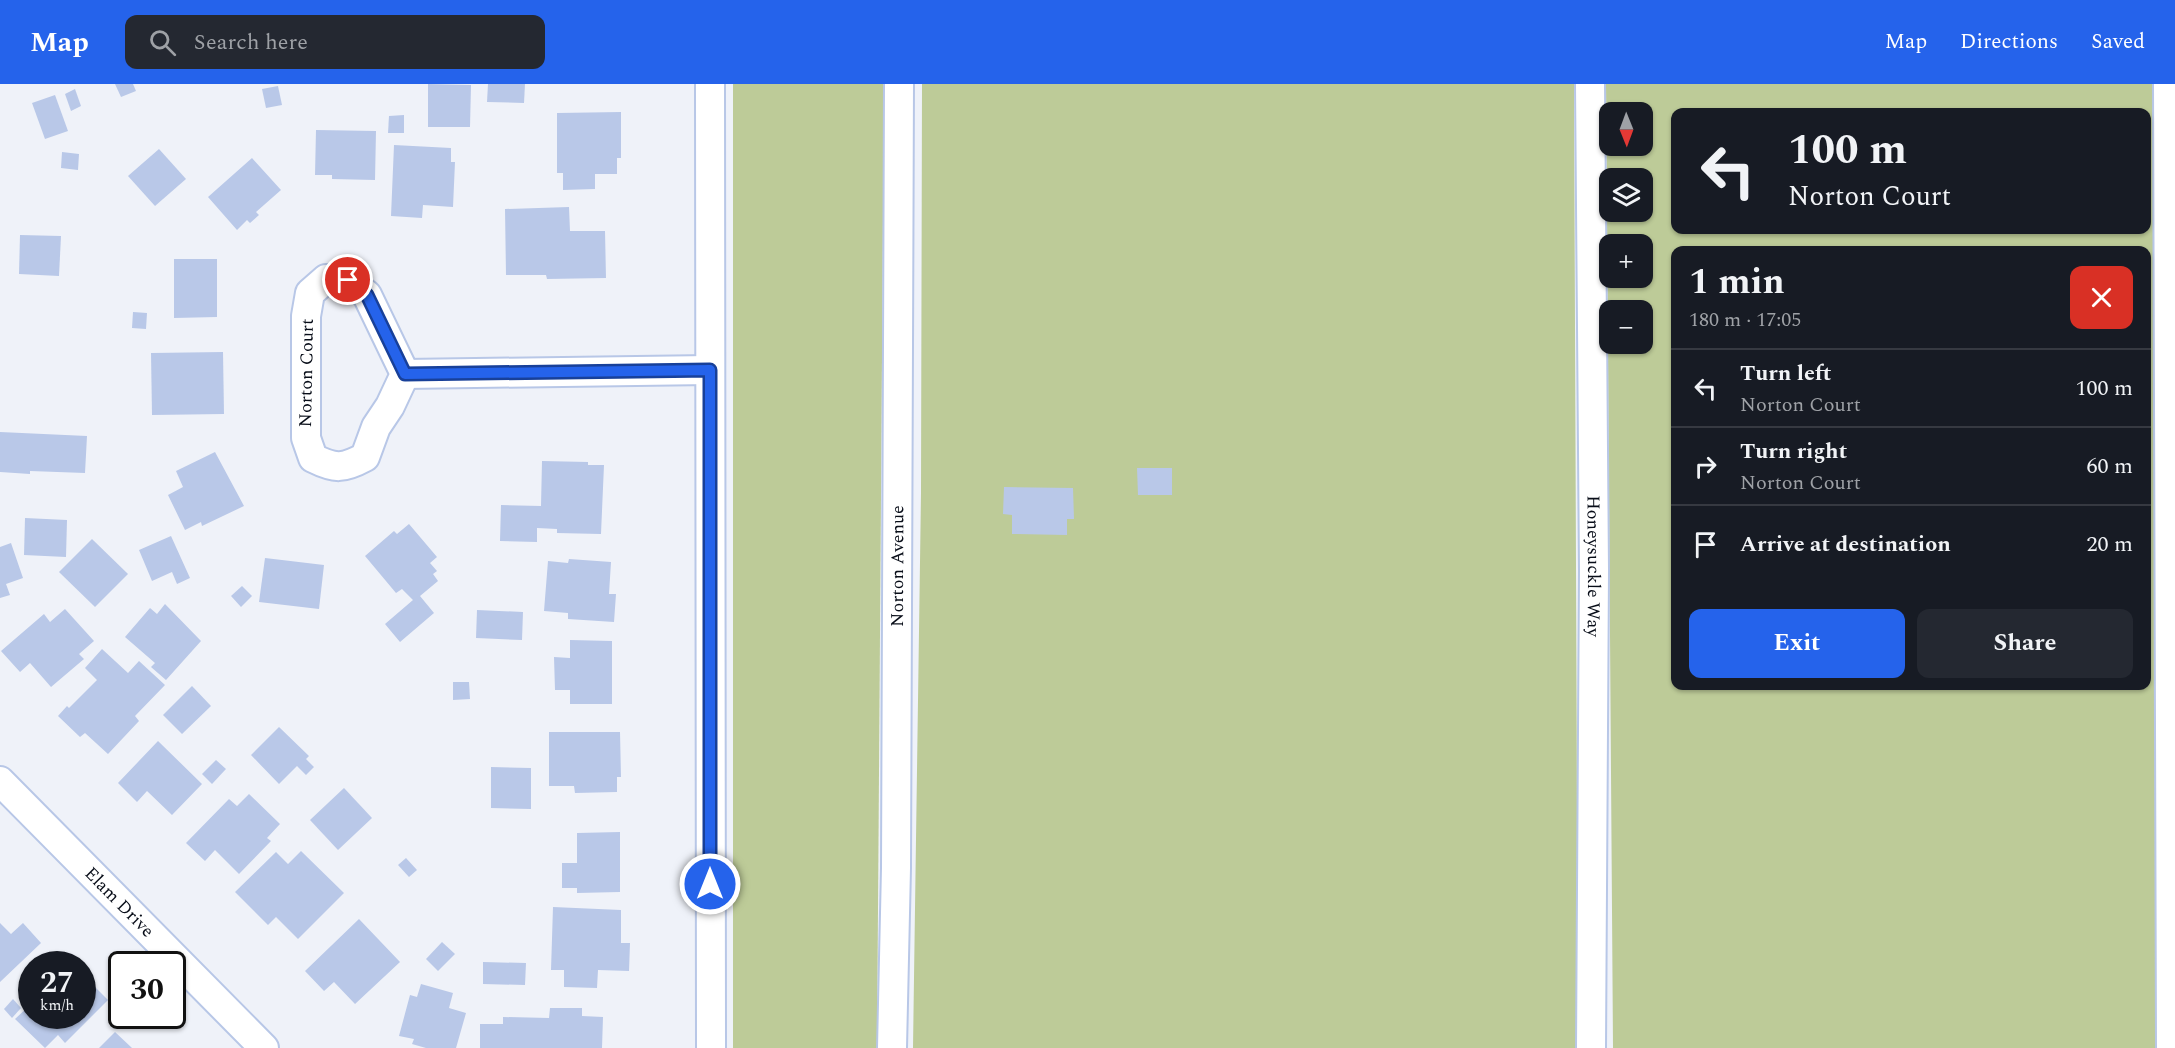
<!DOCTYPE html>
<meta charset="utf-8">
<style>
:root{--surface:#171b24;--page:#242831;--text:#f1f3f6;--muted:#9ea1a6;--line:#363941;--accent:#2563eb}
body{margin:0;font-family:Spectral,serif;background:var(--page);color:var(--text);height:100vh;display:flex;flex-direction:column;font-size:22px;white-space:nowrap}
*{box-sizing:border-box;margin:0}
p{font-size:20px;color:var(--muted)}
.icon{flex:none;width:33px;height:33px;fill:none;stroke:currentColor;stroke-width:2;stroke-linecap:round;stroke-linejoin:round}
.map{position:relative;flex:1;overflow:hidden}
.details{position:absolute;left:1671px;top:162px;width:480px;height:444px;display:flex;flex-direction:column;background:var(--surface);border-radius:12px;box-shadow:0 2px 4px #0004}
.details>*{flex:none}
.hud{position:absolute;left:1671px;top:24px;width:480px;height:126px;border-radius:12px;box-shadow:0 2px 4px #0004;background:#171b24;color:var(--text);overflow:hidden}
.needle{width:39px;rotate:179deg}
.controls{position:absolute;left:1599px;top:18px;display:grid;gap:12px}
.controls a{display:grid;place-items:center;width:54px;height:54px;border-radius:12px;background:var(--surface);box-shadow:0 2px 4px #0004;font-size:30px}
.speed{position:absolute;left:18px;top:867px;display:flex;gap:12px;font-size:30px;font-weight:700;text-align:center}
.speed>*{display:grid;place-content:center;width:78px;height:78px;border-radius:50%;background:var(--surface);box-shadow:0 2px 4px #0004;line-height:1}
.speed small{font-size:15px;font-weight:400}
.speed .limit{border:3px solid #111;border-radius:9px;background:#fff;color:#111}
.pin{position:absolute;display:grid;place-items:center;width:51px;height:51px;color:#fff;margin:-26px;border:3px solid #fff;border-radius:50%;box-shadow:0 2px 6px #0007}
.me{position:absolute;width:66px;margin:-33px;rotate:0deg;stroke-linejoin:round;filter:drop-shadow(0 0 4px #0008)}
.turn{display:flex;align-items:center;gap:21px;height:126px;padding:0 18px;font-size:27px}
.turn .icon{width:78px;height:78px;stroke-width:2.5}
.turn b{display:block;font-size:42px;line-height:51px}
.round{display:grid;place-items:center;flex:none;width:63px;height:63px;border-radius:12px;background:var(--page)}
.headline{display:flex;align-items:center;justify-content:space-between;height:102px;padding:0 18px}
h1{font-size:36px;font-weight:700;line-height:45px}
.cta{display:flex;gap:12px;margin-top:auto;padding:12px 18px}
.cta a{flex:1;height:69px;border-radius:12px;background:var(--accent);color:#fff;font-size:24px;font-weight:700;line-height:69px;text-align:center}
.cta a+a{background:var(--page);color:var(--text)}
ul{padding:0;list-style:none}
li{display:flex;align-items:center;gap:18px;height:78px;padding:0 18px;border-top:2px solid var(--line)}
li div{flex:1}
li b{display:block;font-size:22px}
li em{font-style:normal}
header{display:flex;align-items:center;gap:36px;box-sizing:border-box;height:84px;padding:0 30px;background:var(--accent);color:#fff}
header strong{font-size:28px}
nav{display:flex;gap:33px;margin-inline-start:auto;font-size:21px}
.search{width:420px;height:54px;background:var(--page);display:flex;align-items:center;gap:15px;box-sizing:border-box;padding:0 21px;border-radius:12px;color:var(--muted);font-size:22px}
.map>svg:first-child{display:block}
.green{fill:#bdcb98;fill-rule:evenodd}
.building{fill:#b9c8e8}
.lines{fill:none;stroke-linecap:round;stroke-linejoin:round}
.minor-casing{stroke:#b8c7e7;stroke-width:32}
.minor{stroke:#fff;stroke-width:28}
.route-casing{stroke:#184099;stroke-width:15}
.route{stroke:#2563eb;stroke-width:10}
.labels{text-anchor:middle;stroke-width:4.5;stroke-linejoin:round;paint-order:stroke}
.street-label{font-size:18px;fill:#080d18;stroke:#fff}
</style>
<header>
<strong>Map</strong>
<div class="search"><svg class="icon" aria-label="search" viewBox="0 0 24 24"><circle cx="10" cy="10" r="6"/><path d="M15 15l6 6"/></svg>Search here</div>
<nav><a>Map</a><a>Directions</a><a>Saved</a></nav>
</header>
<div class="map">
<svg width="2175" height="964" viewBox="0 0 2175 964">
<rect width="100%" height="100%" fill="#eff2f9"/>
<!-- green -->
<g class="green">
<path d="M733,0H884L877,964H733Z"/>
<path d="M922,0H1574L1578,964H913L921,409Z"/>
<path d="M1606,0H2156L2158,964H1613ZM1610,28H1642V62H1610ZM1676,28H2146V146H1676ZM1610,94H1642V128H1610ZM1610,160H1642V194H1610ZM1676,166H2146V602H1676ZM1610,226H1642V260H1610Z"/>
</g>
<!-- building -->
<g class="building">
<path d="M115,0H133L136,7L121,13Z"/>
<path d="M428,0L471,1L470,43H428Z"/>
<path d="M488,0H525L524,19L487,18Z"/>
<path d="M278,2L282,21L266,24L262,5Z"/>
<path d="M75,5L81,22L71,27L65,10Z"/>
<path d="M55,11L68,47L45,55L32,19Z"/>
<path d="M621,28V74H617V90H595V105L563,106V89H557V29Z"/>
<path d="M404,31V49H388L389,32Z"/>
<path d="M316,46L376,47L375,96L332,95V91H315Z"/>
<path d="M394,61L451,64V78H455L453,123L423,121L422,134L391,132Z"/>
<path d="M159,65L186,95L155,122L128,92Z"/>
<path d="M62,68L79,70L78,86L61,84Z"/>
<path d="M252,74L281,106L256,128L259,131L250,139L247,136L237,146L208,113Z"/>
<path d="M569,123L570,147H605L606,194L547,195L546,191H506L505,125Z"/>
<path d="M20,151L61,152L59,192L19,190Z"/>
<path d="M174,175H217V233L174,234Z"/>
<path d="M133,228L147,229L146,245L132,244Z"/>
<path d="M223,268L224,330L152,331L151,269Z"/>
<path d="M0,348L87,352L85,389L30,387V390L0,388Z"/>
<path d="M215,368L244,422L202,442L201,438L185,446L168,411L183,403L176,387Z"/>
<path d="M542,377L588,378V381H604L601,450L557,449V445L537,444V458L500,457L501,421L541,422Z"/>
<path d="M1137,384H1172V411H1138Z"/>
<path d="M1004,403L1073,404L1074,435H1067V451L1012,450V431L1003,430Z"/>
<path d="M25,434L67,436L66,473L24,471Z"/>
<path d="M409,440L437,473L430,479L437,487L433,490L438,497L420,512L434,529L400,558L385,540L413,516L402,505L396,509L365,472L394,447L397,450Z"/>
<path d="M171,452L190,494L177,500L172,488L152,497L139,466Z"/>
<path d="M92,455L128,490L95,523L59,488Z"/>
<path d="M11,459L23,494L6,500L10,511L0,514V463Z"/>
<path d="M265,474L324,481L319,525L259,518Z"/>
<path d="M569,475L611,478L609,510H616L614,538L568,535V529L544,527L548,477L568,479Z"/>
<path d="M242,502L252,512L241,523L231,512Z"/>
<path d="M165,520L201,557L166,596L151,583L155,579L125,553L150,524L157,530Z"/>
<path d="M65,525L94,557L79,570L84,575L51,603L30,579L20,588L1,567L44,530L50,538Z"/>
<path d="M477,526L523,528L522,556L476,554Z"/>
<path d="M570,556L612,557V620H570V606H555L554,573L570,574Z"/>
<path d="M102,565L128,589L139,577L165,601L135,632L139,637L108,670L85,649L80,653L58,632L67,622L69,624L97,596L85,584Z"/>
<path d="M453,598H469L470,615L453,616Z"/>
<path d="M192,602L211,622L182,650L163,631Z"/>
<path d="M279,643L309,672L306,675L314,683L306,691L297,682L279,700L251,671Z"/>
<path d="M549,648H620L621,693H617V708L575,709L574,702H549Z"/>
<path d="M158,657L202,700L172,731L147,707L137,718L118,699Z"/>
<path d="M216,676L226,685L212,700L202,690Z"/>
<path d="M491,683L531,684V725L491,724Z"/>
<path d="M344,704L372,734L338,766L310,736Z"/>
<path d="M249,710L280,740L267,754L271,757L239,790L215,766L205,777L186,759L229,715L237,722Z"/>
<path d="M620,748V808L577,809V804H562V779H577V749Z"/>
<path d="M301,767L344,809L298,855L276,833L268,841L235,808L276,768L288,780Z"/>
<path d="M406,774L417,786L409,793L398,781Z"/>
<path d="M553,823L621,826V859H630L629,887L598,886L597,904L564,903V886H551Z"/>
<path d="M359,835L400,878L355,920L334,898L324,907L305,887Z"/>
<path d="M0,839L11,850L23,839L41,859L0,898Z"/>
<path d="M442,858L455,870L438,887L426,875Z"/>
<path d="M483,878L526,879L525,901L483,900Z"/>
<path d="M88,896L108,916L65,959L58,951L45,964L15,935L30,921L24,915L32,908V932H82V902Z"/>
<path d="M421,900L453,909L449,924L466,929L456,964H426L412,960L414,955L399,952L410,911L417,913Z"/>
<path d="M13,915L21,924L12,934L4,925Z"/>
<path d="M550,924H582V932L603,933L602,964H480V940H503V933L549,934Z"/>
<path d="M115,948L132,964H99Z"/>
</g>
<g class="lines">
<!-- minor casing -->
<g class="minor-casing">
<g id="minor">
<path d="M710,0L711,964"/>
<path id="s1" d="M1590,0L1594,486L1591,964"/>
<path d="M2168,0L2171,964"/>
<path d="M326,195L348,196L367,211L405,290L390,322L376,343L365,373C343,385 335,385 313,374L306,354V232L310,209Z"/>
<path d="M405,290L710,286"/>
<path id="s2" d="M0,697L264,964"/>
<path id="s3" d="M892,964L896,784L899,0"/>
</g>
</g>
<!-- minor -->
<use href="#minor" class="minor"/>
</g>
<g class="lines">
<!-- route casing -->
<g class="route-casing">
<path id="route" d="M348,196L367,211L405,290L710,286V800"/>
</g>
<!-- route -->
<use href="#route" class="route"/>
</g>
<g class="labels">
<!-- street labels -->
<g class="street-label">
<text transform="translate(306 289) rotate(-89)" y="6">Norton Court</text>
<text dy="6" stroke="none"><textPath href="#s3" startOffset="482">Norton Avenue</textPath></text>
<text dy="6" stroke="none"><textPath href="#s1" startOffset="482">Honeysuckle Way</textPath></text>
<text dy="6" stroke="none"><textPath href="#s2" startOffset="170">Elam Drive</textPath></text>
</g>
</g>
</svg>
<div class="controls">
<a><svg class="needle" viewBox="-14 -14 28 28"><path d="M0-13l5 13h-10z" fill="#e53935"/><path d="M0 13l5-13h-10z" fill="#9ea1a6"/></svg></a>
<a><svg class="icon" aria-label="layers" viewBox="0 0 24 24"><path d="M12 4l9 5-9 5-9-5zM3 14l9 5 9-5"/></svg></a>
<a>+</a>
<a>−</a>
</div>
<div class="speed"><div>27<small>km/h</small></div><div class="limit">30</div></div>
<div class="pin" style="left:348px;top:196px;background:#d93025"><svg class="icon" aria-label="arrive" viewBox="0 0 24 24"><path d="M6 21V4h12l-3 4 3 4H6"/></svg></div>
<svg class="me" style="left:710px;top:800px" viewBox="-20 -20 40 40"><circle r="17" fill="#2563eb" stroke="#fff" stroke-width="3"/><path d="M0-11L8 9 0 5-8 9z" fill="#fff"/></svg>
<div class="hud">
<div class="turn"><svg class="icon" aria-label="left" viewBox="0 0 24 24"><path d="M17 20v-9H6M10 6l-5 5 5 5"/></svg><div><b>100 m</b>Norton Court</div></div>
</div>
<section class="details">
<div class="headline"><div><h1>1 min</h1><p>180 m · 17:05</p></div><a class="round" style="background:#d93025;color:#fff"><svg class="icon" aria-label="close" viewBox="0 0 24 24"><path d="M6 6l12 12M18 6L6 18"/></svg></a></div>
<ul>
<li><svg class="icon" aria-label="left" viewBox="0 0 24 24"><path d="M17 20v-9H6M10 6l-5 5 5 5"/></svg><div><b>Turn left</b><p>Norton Court</p></div><em>100 m</em></li>
<li><svg class="icon" aria-label="right" viewBox="0 0 24 24"><path d="M7 20v-9h11M14 6l5 5-5 5"/></svg><div><b>Turn right</b><p>Norton Court</p></div><em>60 m</em></li>
<li><svg class="icon" aria-label="arrive" viewBox="0 0 24 24"><path d="M6 21V4h12l-3 4 3 4H6"/></svg><div><b>Arrive at destination</b></div><em>20 m</em></li>
</ul>
<div class="cta"><a>Exit</a><a>Share</a></div>
</section>
</div>
